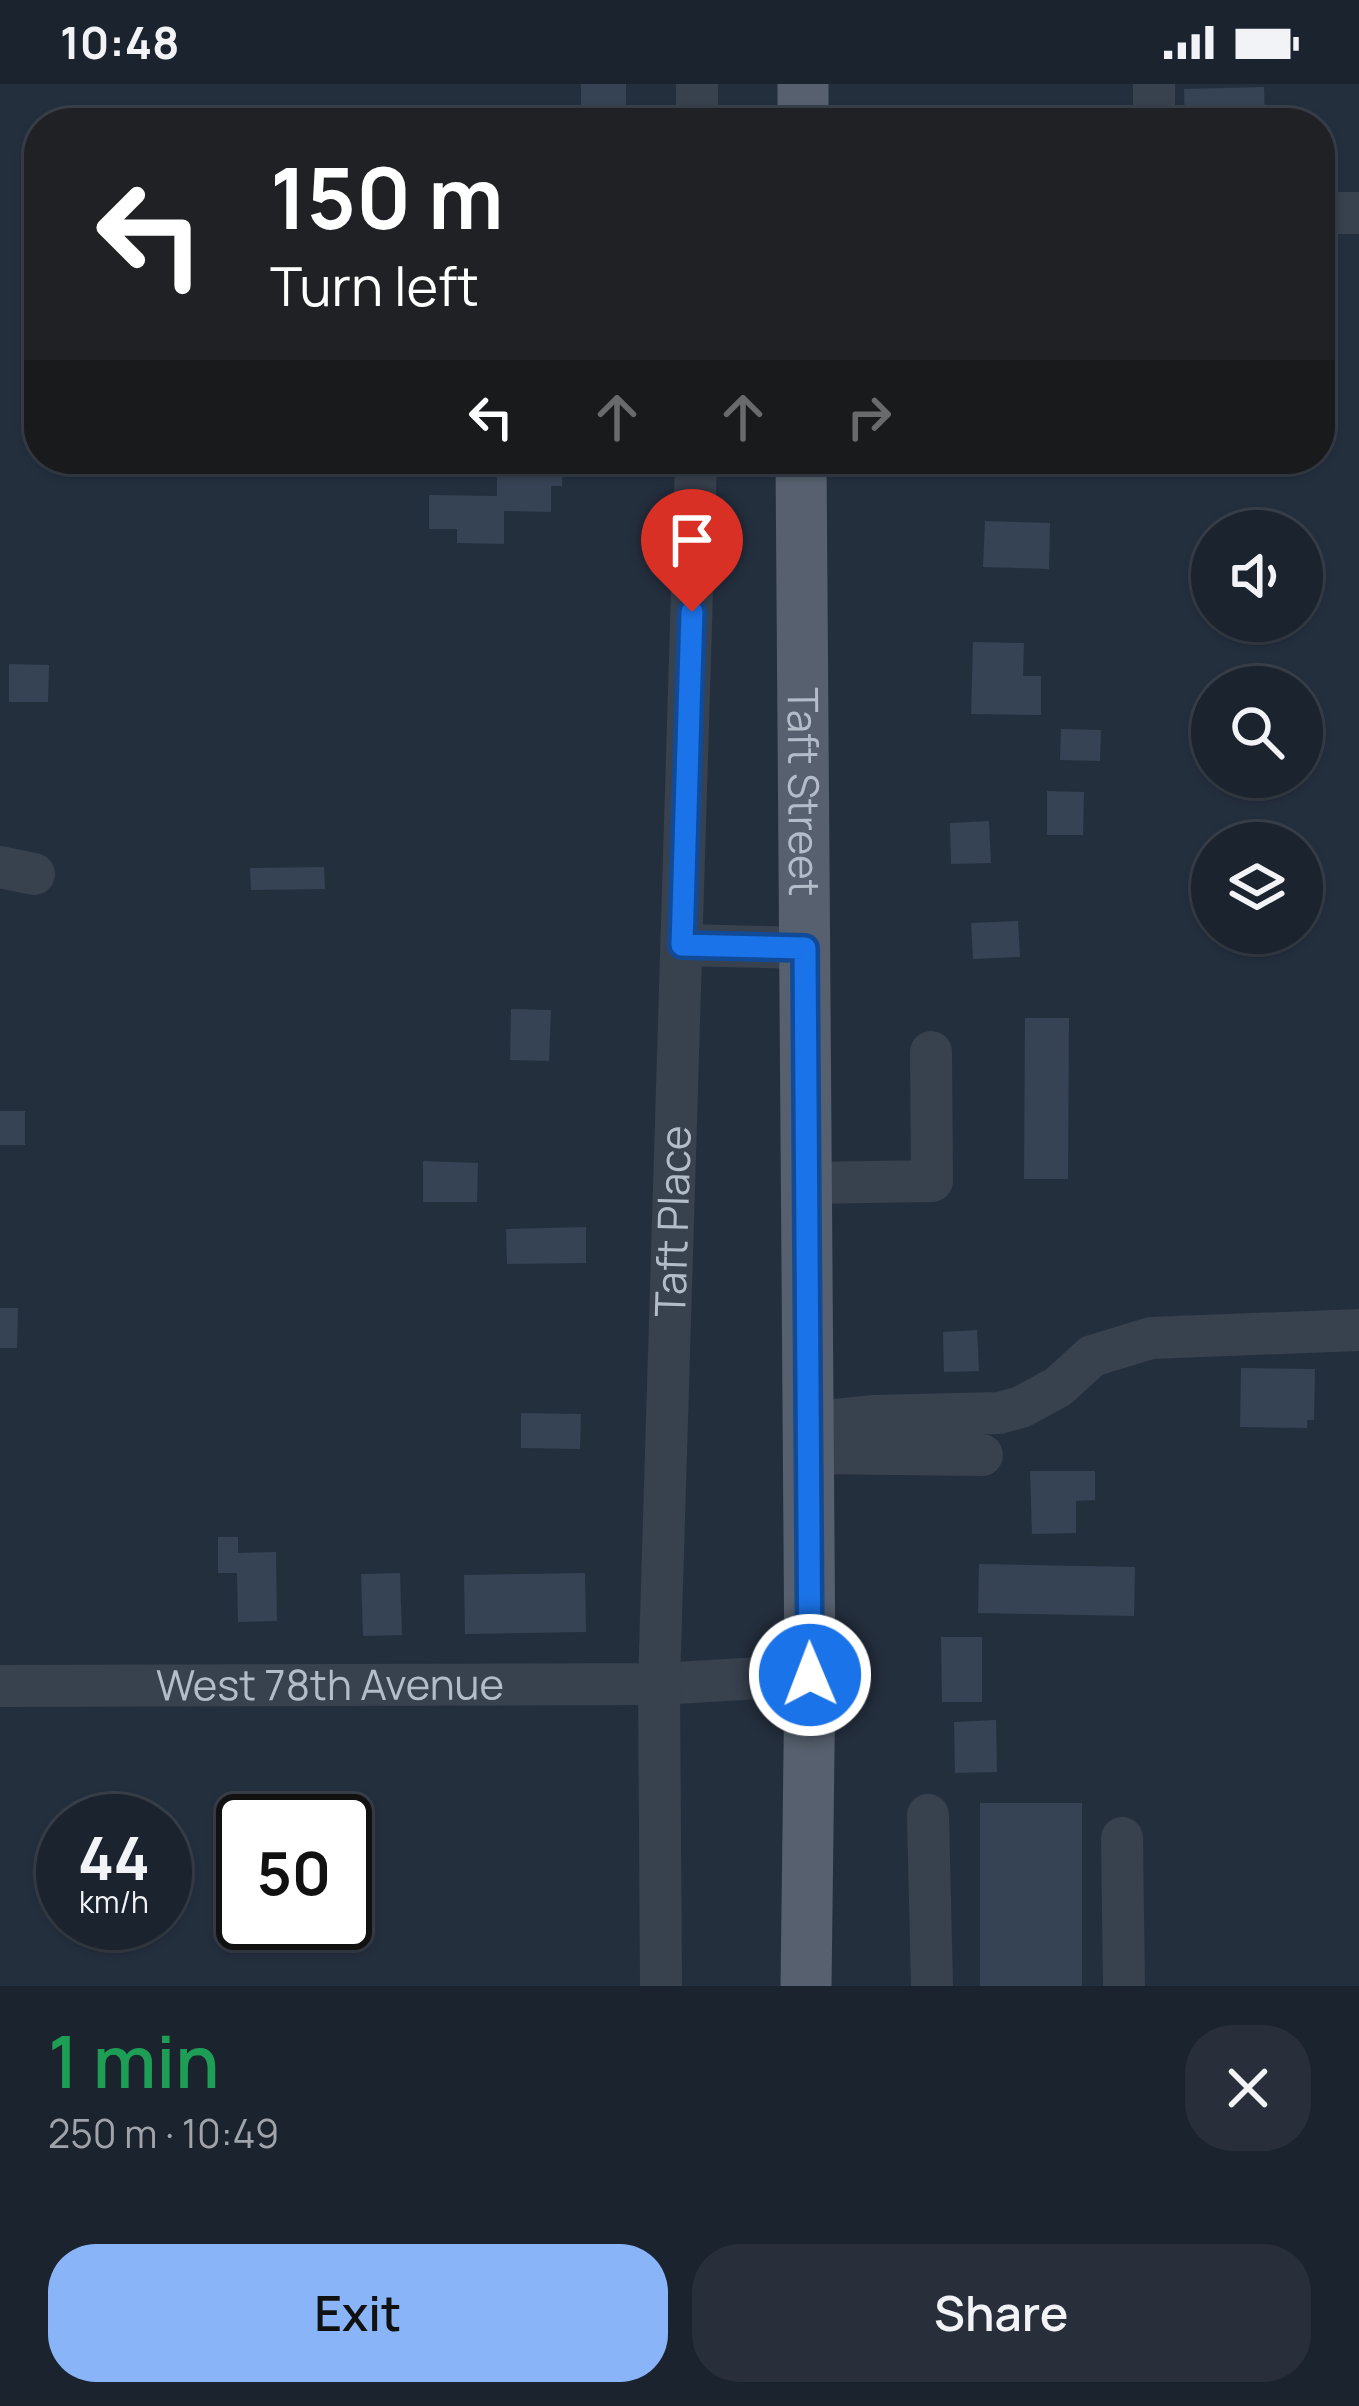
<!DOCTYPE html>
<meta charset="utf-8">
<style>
:root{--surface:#1b232e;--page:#282f3a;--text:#f1f3f6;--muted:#a0a4aa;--line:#39404a;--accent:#8ab4f8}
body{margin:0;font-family:Manrope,sans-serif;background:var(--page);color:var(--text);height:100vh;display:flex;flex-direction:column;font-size:45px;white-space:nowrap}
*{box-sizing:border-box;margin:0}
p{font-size:39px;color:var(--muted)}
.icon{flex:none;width:66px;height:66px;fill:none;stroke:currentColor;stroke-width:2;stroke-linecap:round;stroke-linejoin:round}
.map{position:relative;height:1902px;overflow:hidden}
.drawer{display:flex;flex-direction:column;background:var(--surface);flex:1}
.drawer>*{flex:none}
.banner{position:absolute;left:24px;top:24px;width:1311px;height:366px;border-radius:48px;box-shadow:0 3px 9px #0004,0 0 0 3px var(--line);background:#202124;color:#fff;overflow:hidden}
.fabs{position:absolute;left:1191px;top:426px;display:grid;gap:24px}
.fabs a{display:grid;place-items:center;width:132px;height:132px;border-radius:50%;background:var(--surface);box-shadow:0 3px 9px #0004,0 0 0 3px var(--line);font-size:60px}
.speed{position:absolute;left:36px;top:1710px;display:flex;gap:24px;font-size:60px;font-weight:700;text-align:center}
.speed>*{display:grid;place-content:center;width:156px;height:156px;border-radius:50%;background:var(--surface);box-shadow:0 3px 9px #0004,0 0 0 3px var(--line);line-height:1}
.speed small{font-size:30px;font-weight:400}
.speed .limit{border:6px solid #111;border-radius:18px;background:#fff;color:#111}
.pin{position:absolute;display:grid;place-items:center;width:102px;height:102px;color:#fff;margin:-123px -51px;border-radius:50% 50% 50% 0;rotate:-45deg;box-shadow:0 0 12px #0007}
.pin .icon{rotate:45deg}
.me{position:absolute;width:132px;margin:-66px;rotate:359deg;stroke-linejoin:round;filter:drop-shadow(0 0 9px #0008)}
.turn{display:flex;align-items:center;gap:42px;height:252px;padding:0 48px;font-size:54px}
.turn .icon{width:156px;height:156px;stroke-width:2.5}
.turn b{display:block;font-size:84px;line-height:102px}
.lanes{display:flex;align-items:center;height:114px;padding:0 48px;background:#0003;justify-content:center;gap:60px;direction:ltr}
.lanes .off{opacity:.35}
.round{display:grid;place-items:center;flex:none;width:126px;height:126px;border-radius:48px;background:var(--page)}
.headline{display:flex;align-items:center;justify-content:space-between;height:204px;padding:0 48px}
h1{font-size:72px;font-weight:600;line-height:90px;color:#1e9e55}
.cta{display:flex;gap:24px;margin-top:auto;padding:24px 48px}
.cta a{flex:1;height:138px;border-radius:48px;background:var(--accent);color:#111;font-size:48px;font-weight:600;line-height:138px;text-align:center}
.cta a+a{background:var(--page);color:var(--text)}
.status{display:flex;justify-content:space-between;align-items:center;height:84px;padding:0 60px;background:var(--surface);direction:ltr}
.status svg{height:33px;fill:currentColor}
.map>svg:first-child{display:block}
.building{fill:#364354}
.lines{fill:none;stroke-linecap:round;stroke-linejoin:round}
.minor{stroke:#38414e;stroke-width:42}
.major{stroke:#56606e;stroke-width:51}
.route-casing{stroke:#114b97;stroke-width:30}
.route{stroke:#1a73e8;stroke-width:21}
.labels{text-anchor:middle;stroke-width:12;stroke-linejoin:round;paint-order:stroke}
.street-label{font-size:42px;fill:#b4bcc9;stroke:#1d2633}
</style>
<div class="status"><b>10:48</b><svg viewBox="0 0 49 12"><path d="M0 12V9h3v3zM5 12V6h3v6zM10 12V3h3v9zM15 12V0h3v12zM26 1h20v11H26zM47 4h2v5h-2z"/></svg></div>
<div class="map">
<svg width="1359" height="1902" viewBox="0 0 1359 1902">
<rect width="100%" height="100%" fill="#242f3e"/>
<!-- building -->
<g class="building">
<rect x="581" y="0" width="45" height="39"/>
<path d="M1264,3L1265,39H1185L1184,5Z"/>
<path d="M996,375H1047V385L996,384Z"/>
<path d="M497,380L563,381L562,402H551V428L504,427V460L457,459V445H429V411L497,412Z"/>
<path d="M985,437L1050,439L1049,485L983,483Z"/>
<path d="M973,558L1024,559L1023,592H1041V631L971,630Z"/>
<path d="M9,580L49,581L48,618H9Z"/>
<path d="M1061,645L1101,646L1100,677L1060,676Z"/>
<path d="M1047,707L1084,708L1083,751H1047Z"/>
<path d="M989,737L991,779L951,780L950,739Z"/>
<path d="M324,783L325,805L251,806L250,784Z"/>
<path d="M1018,837L1020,873L973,875L971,839Z"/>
<path d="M511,925L551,926L549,977L510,976Z"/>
<path d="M1025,934H1069L1068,1095H1024Z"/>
<rect x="0" y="1027" width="25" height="34"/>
<path d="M423,1077L478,1079L477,1118H423Z"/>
<path d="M586,1143V1179L507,1180L506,1145Z"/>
<path d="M0,1224H18L17,1264H0Z"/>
<path d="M977,1246L979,1287L944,1288L943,1248Z"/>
<path d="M1241,1284L1315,1285L1314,1336H1307V1344L1240,1343Z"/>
<path d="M521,1329L581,1330L580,1365L521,1364Z"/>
<path d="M1030,1387H1095V1416L1076,1417V1449L1032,1450Z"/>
<path d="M218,1453H238V1469L276,1468L277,1537L238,1538L237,1489H218Z"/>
<path d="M979,1480L1135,1483L1134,1532L978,1529Z"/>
<path d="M400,1489L402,1551L363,1552L361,1490Z"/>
<path d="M585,1489L586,1548L465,1550L464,1491Z"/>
<path d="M941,1553H982V1618H942Z"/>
<path d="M996,1636L997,1688L955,1689L954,1638Z"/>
<rect x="980" y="1719" width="102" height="183"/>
</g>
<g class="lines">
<!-- minor -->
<g class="minor">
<path d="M697,39V0"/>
<path d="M1154,39V0"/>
<path d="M1320,129H1359"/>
<path d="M0,783L34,790"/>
<path d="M682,861L805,864"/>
<path d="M806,1099L932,1097L931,968"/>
<path d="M808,1339L874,1332L999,1329L1021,1323L1058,1303L1092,1272L1151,1254L1359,1246"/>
<path d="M808,1369L982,1371"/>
<path id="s1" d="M0,1602L659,1600L810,1591"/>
<path d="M928,1731L932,1902"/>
<path d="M1122,1754L1124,1902"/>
<path id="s2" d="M661,1902L659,1600L696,375"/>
</g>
<!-- major -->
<g class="major">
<path d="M803,39V0"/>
<path id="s3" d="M801,375L810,1591L806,1902"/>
</g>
</g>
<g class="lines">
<!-- route casing -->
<g class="route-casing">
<path id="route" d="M692,528L682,861L805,864L810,1591"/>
</g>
<!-- route -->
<use href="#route" class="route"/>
</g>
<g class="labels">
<!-- street labels -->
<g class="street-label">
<text dy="15" stroke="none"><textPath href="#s3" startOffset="333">Taft Street</textPath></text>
<text dy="15" stroke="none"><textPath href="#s2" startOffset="765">Taft Place</textPath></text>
<text dy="15" stroke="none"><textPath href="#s1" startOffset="330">West 78th Avenue</textPath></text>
</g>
</g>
</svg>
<div class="fabs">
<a><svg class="icon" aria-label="sound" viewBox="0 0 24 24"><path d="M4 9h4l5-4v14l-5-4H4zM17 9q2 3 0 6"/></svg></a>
<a><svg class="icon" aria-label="search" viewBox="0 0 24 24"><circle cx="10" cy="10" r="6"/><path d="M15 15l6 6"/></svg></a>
<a><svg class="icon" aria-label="layers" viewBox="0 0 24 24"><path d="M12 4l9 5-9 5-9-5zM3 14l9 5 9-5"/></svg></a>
</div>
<div class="speed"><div>44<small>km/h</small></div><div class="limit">50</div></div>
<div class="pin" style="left:692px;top:528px;background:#d93025"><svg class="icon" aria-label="arrive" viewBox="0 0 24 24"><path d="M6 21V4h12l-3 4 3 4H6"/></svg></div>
<svg class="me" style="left:810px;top:1591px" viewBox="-20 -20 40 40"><circle r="17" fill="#1a73e8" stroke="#fff" stroke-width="3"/><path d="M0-11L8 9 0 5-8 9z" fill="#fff"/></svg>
<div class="banner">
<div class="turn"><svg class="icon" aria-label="left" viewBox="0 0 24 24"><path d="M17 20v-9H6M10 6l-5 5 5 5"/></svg><div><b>150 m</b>Turn left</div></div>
<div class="lanes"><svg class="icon" aria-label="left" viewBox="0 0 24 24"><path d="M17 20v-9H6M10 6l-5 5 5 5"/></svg><svg class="icon off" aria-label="ahead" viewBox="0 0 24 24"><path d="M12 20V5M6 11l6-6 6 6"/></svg><svg class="icon off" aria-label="ahead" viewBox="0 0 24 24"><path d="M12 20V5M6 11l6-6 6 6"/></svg><svg class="icon off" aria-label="right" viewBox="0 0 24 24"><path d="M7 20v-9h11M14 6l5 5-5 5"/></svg></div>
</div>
</div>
<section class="drawer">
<div class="headline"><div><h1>1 min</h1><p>250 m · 10:49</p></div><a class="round"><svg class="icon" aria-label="close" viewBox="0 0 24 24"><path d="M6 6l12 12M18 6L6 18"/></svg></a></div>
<div class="cta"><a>Exit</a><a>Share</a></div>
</section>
